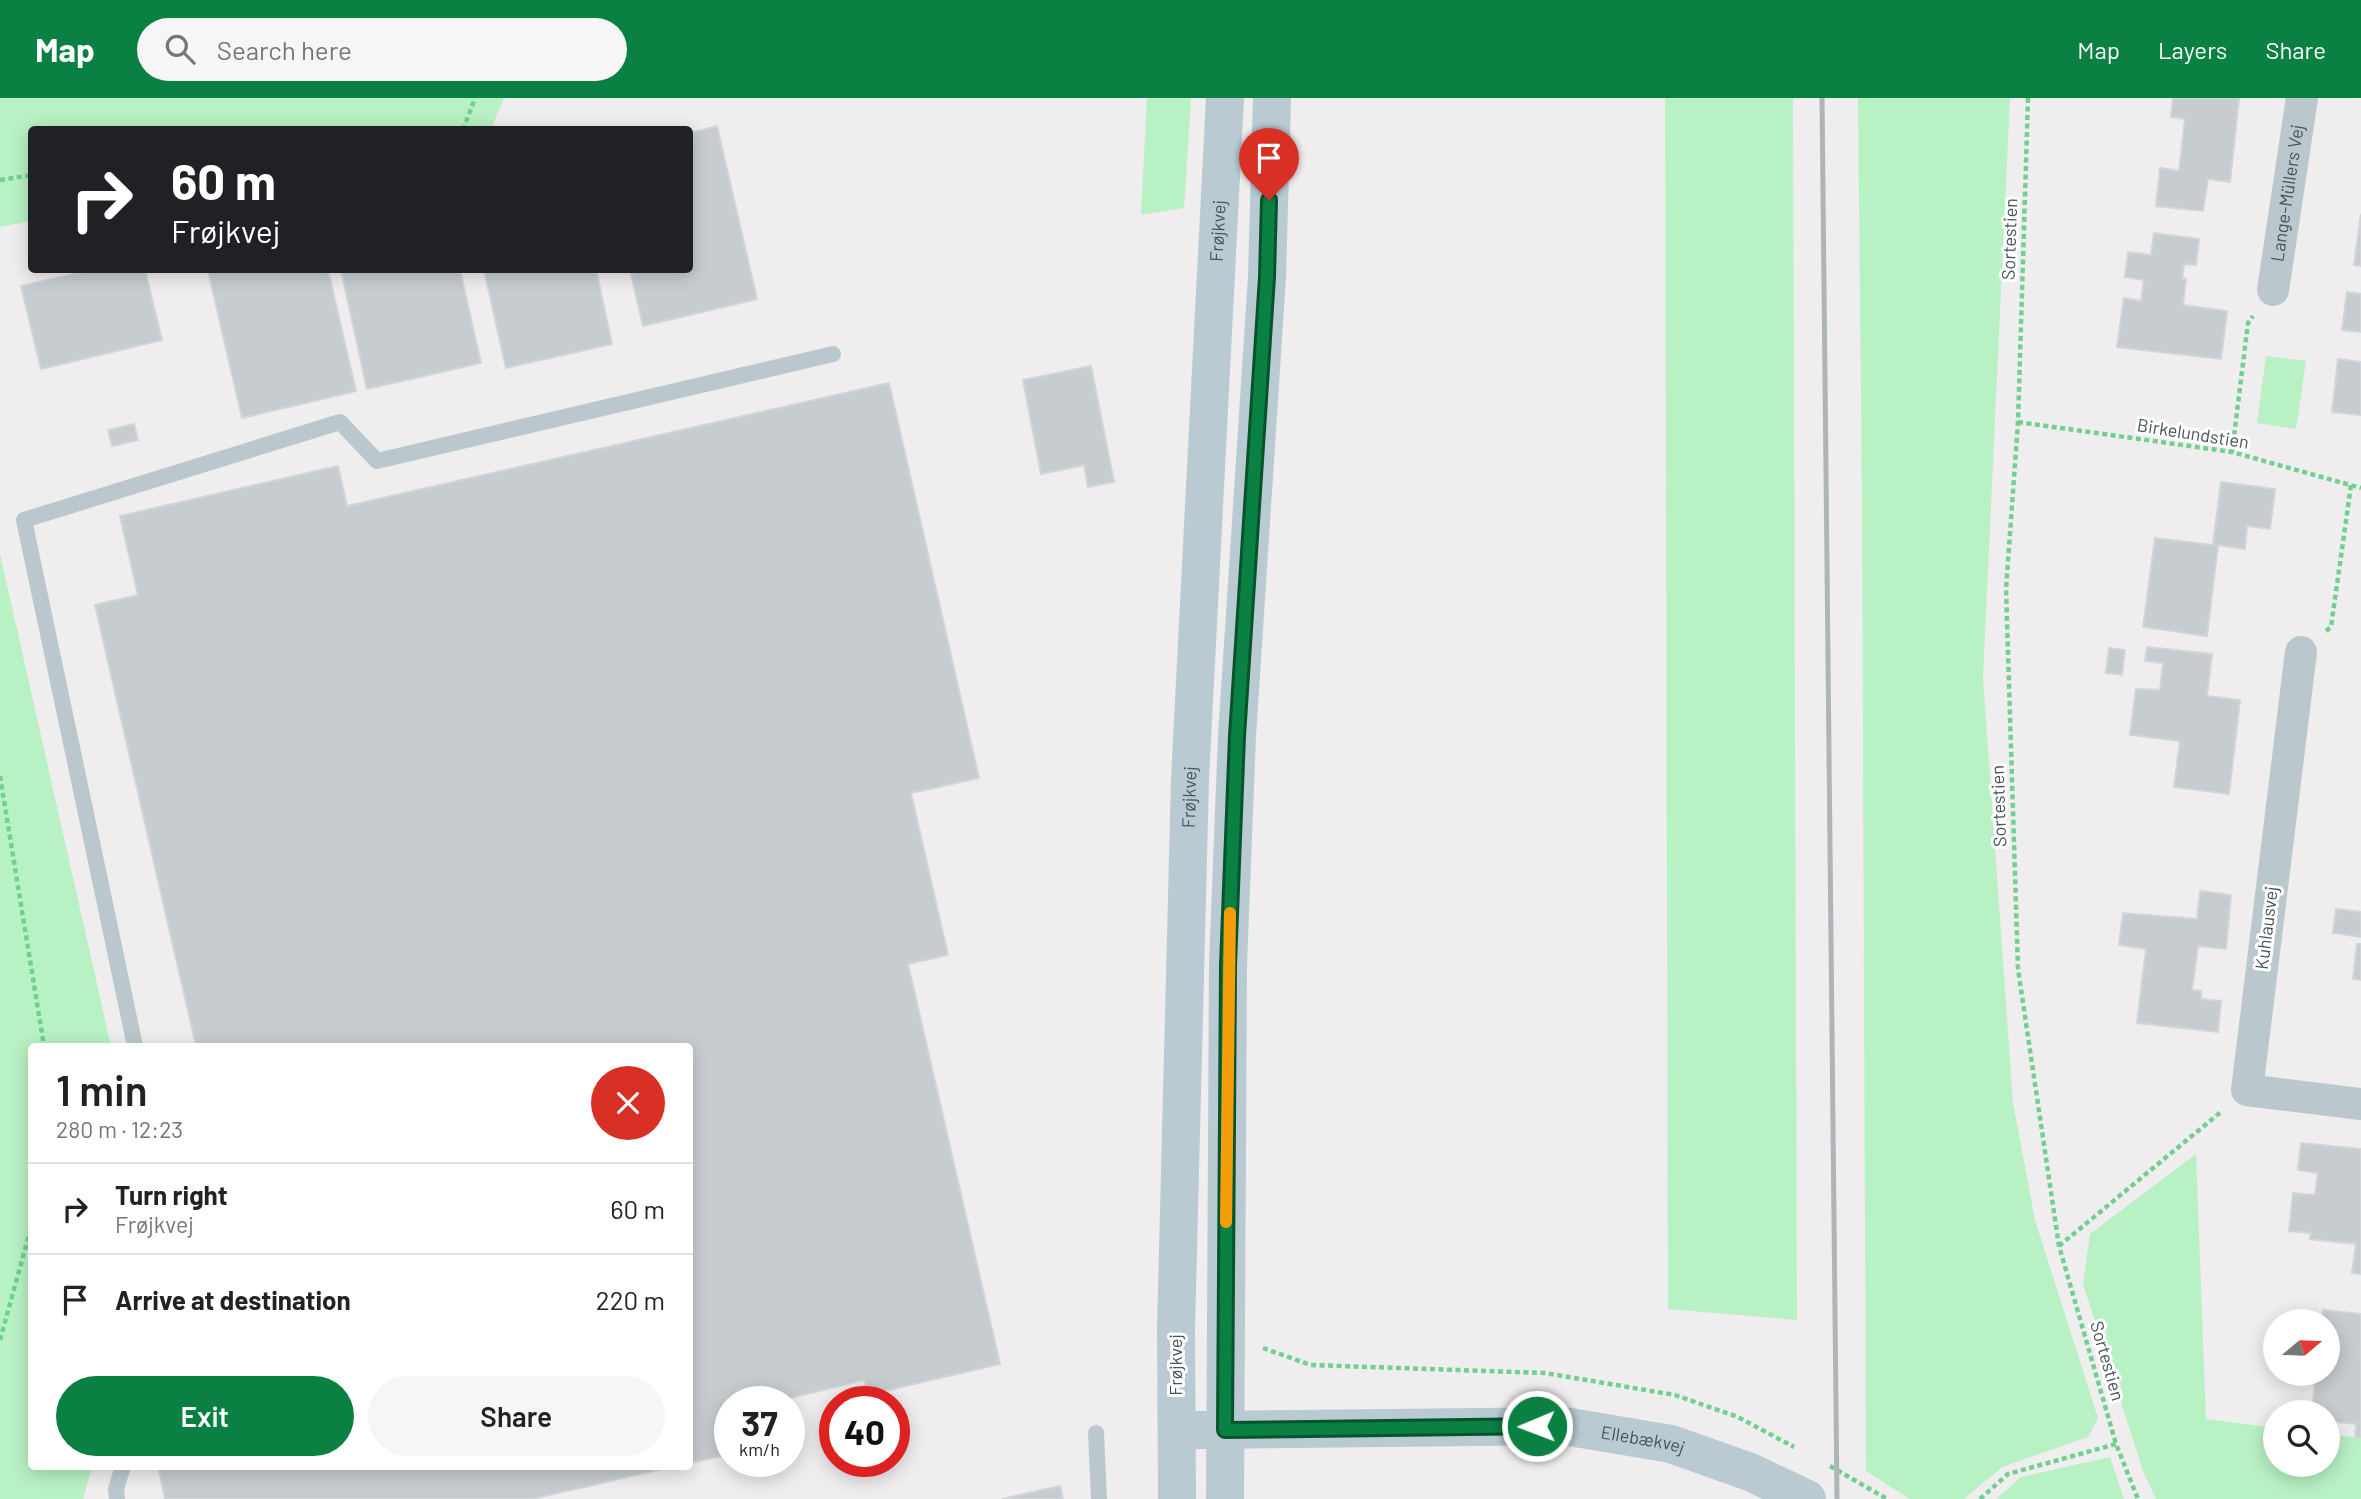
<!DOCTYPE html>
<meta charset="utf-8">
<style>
:root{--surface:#fff;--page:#f6f6f6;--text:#222;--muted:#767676;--line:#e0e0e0;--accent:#0b8043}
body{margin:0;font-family:Barlow,sans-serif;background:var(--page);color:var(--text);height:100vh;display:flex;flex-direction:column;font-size:26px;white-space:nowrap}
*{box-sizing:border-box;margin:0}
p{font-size:23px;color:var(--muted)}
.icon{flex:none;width:38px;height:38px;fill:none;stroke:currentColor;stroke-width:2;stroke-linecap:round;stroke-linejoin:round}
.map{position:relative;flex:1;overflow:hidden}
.sheet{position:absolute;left:28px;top:945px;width:665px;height:427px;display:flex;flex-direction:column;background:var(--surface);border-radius:7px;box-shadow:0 4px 18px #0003}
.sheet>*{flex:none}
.hud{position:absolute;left:28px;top:28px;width:665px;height:147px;border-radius:7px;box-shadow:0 4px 18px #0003;background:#202124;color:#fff;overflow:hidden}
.needle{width:46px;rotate:71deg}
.tools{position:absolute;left:2263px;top:1211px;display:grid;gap:14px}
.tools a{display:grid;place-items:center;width:77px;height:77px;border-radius:50%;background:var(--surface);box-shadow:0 4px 18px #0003;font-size:35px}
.speed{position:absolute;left:714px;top:1288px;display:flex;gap:14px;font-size:35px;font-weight:700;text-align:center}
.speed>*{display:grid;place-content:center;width:91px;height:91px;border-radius:50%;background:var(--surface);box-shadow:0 4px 18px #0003;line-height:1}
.speed small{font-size:18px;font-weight:400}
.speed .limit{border:10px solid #d22;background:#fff;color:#111}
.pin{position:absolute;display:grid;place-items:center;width:60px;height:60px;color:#fff;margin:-72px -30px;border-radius:50% 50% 50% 0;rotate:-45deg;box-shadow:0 0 7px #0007}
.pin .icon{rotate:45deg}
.me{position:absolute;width:77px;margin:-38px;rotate:269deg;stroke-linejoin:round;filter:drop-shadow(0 0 5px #0008)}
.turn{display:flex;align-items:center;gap:24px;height:147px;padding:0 28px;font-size:32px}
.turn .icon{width:91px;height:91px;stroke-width:2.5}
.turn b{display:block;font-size:49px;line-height:60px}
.round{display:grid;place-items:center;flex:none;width:74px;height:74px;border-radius:37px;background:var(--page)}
.summary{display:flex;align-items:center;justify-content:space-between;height:119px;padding:0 28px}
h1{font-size:42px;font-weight:600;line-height:52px}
.button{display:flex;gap:14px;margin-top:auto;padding:14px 28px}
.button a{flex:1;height:80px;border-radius:42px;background:var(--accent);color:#fff;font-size:28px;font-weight:600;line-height:80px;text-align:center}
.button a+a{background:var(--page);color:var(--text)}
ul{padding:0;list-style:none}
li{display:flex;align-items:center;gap:21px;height:91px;padding:0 28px;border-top:2px solid var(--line)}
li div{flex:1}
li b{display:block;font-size:26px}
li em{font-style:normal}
header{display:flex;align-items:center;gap:42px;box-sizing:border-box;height:98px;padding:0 35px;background:var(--accent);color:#fff}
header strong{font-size:33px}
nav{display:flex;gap:38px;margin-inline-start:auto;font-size:24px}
.search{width:490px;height:63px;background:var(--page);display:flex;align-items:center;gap:18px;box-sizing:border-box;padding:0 24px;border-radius:38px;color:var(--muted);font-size:26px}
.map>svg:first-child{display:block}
.green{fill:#b8f1c4}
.building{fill:#c7ccd0;stroke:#d1d5d9;stroke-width:2}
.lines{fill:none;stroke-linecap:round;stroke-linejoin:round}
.path{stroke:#6fd08f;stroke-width:4.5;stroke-dasharray:5 3.5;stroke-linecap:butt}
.lane{stroke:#bac8cd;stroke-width:16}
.street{stroke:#bac8cd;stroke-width:32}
.secondary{stroke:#b9cad3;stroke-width:38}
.rail{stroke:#afb4b8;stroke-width:5}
.route-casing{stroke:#07532c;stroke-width:18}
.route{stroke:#0b8043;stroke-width:12}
.slow{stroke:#f59e0b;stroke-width:12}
.labels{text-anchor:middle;stroke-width:6;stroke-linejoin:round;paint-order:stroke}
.street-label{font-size:18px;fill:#44555c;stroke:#fff}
</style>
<header>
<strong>Map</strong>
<div class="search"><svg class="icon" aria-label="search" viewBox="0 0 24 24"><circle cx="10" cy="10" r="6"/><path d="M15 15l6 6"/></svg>Search here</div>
<nav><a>Map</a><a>Layers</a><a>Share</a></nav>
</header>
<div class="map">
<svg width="2361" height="1401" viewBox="0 0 2361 1401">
<rect width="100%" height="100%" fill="#f0edee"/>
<!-- green -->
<g class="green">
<path d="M0,0H504L491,31L32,32L31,123L0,129Z"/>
<path d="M1147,0H1191L1184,110L1141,117Z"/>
<path d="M1665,0H1793L1797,1222L1668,1211Z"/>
<path d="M1858,0H2010L1983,580L2013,1005L2035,1122L2098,1320L2088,1339L2002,1369L1964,1401H1910L1866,1373L1862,402Z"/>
<path d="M2266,258L2306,263L2296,331L2257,325Z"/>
<path d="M0,456L111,948H32V1368L92,1369L83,1401H0Z"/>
<path d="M2196,1056L2206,1321L2275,1330V1367H2328V1336L2361,1340V1401H2156L2143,1373L2083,1186L2090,1136Z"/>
<path d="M2110,1359L2124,1401H1996L2021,1379Z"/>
</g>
<!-- building -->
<g class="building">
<path d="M2173,0H2239L2230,84L2208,81L2203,113L2156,108L2160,70L2179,73L2185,21L2171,19Z"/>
<path d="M717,28L757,201L643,228L630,172H690V35Z"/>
<path d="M2361,116V168L2354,167Z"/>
<path d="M2154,135L2199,141L2196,167L2184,166L2182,181H2186L2183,207L2227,213L2221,261L2117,249L2124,200L2141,203L2144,182L2125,179L2128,154L2151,157Z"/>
<path d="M92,172H145L162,242L41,271L21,188Z"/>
<path d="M208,172H328L356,293L242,320Z"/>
<path d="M341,172H460L481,265L367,291Z"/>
<path d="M484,172H596L612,246L506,270Z"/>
<path d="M2347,194L2361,196V234L2342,232Z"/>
<path d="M2338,261L2361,264V317L2332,314Z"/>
<path d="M1091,268L1114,384L1088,389L1084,367L1041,376L1023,282Z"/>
<path d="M889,285L979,680L911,695L948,857L908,866L1000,1266L867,1297L864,1282L774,1304H730V1356L690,1365V948H196L95,507L138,497L120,418L338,368L347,408Z"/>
<path d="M134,326L138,342L112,348L108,332Z"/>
<path d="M2221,384L2275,391L2270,431L2247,428L2245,451L2218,447L2207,538L2143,529L2155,440L2213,447Z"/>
<path d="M2147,549L2212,556L2207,598L2240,602L2229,696L2174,689L2180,643L2130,637L2136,591L2160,592L2163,565L2145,563Z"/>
<path d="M2109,550L2125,552L2122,577L2106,575Z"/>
<path d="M2200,793L2231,797L2226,851L2198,848L2192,892L2201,893V901L2221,903L2218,934L2137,925L2146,851L2119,847L2123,815L2197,821Z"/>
<path d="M2336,811L2361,814V839L2333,835Z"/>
<path d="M2357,846H2361V882L2353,881Z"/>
<path d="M2301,1045L2361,1051V1176L2352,1175L2356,1146L2310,1141L2311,1135L2289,1133L2293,1095L2315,1097L2318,1075L2298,1072Z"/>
<path d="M2323,1212L2361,1216V1340L2355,1339L2356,1326L2328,1323V1314H2312L2316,1276H2328V1223H2322Z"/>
<path d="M158,1368H674L533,1401H165Z"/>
<path d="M1060,1388L1063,1401H1002Z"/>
</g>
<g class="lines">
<!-- path -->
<g class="path">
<path d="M2028,0L2018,324L2006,491L2018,871L2059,1148L2116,1346L2138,1401"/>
<path d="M463,32L475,0"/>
<path d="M0,82L32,77"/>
<path d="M2018,324L2232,354L2361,390"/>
<path d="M2232,354L2248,225L2253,218"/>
<path d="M2326,533L2331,529L2351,387"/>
<path d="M0,678L44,948"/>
<path d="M2059,1148L2222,1013"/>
<path d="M0,1242L32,1126"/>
<path d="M1263,1250L1311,1267L1545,1275L1675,1297L1738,1319L1794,1349"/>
<path d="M1830,1368L1887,1401"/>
<path d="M1980,1401L2008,1376L2116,1346"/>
</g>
<!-- lane -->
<g class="lane">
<path d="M135,948L24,422L340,324L377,363L833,256"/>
<path d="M1096,1335L1099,1401"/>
<path d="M117,1401L116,1391L123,1368"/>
</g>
<!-- street -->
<g class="street">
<path id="s1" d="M2273,192L2302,0"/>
<path d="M2301,554L2247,992L2361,1006"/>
</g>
<!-- secondary -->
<g class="secondary">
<path id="s2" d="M1198,1332L1564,1328L1671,1346L1750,1374L1807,1401"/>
<path id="s3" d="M1177,1401L1176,1231L1190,681L1225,0"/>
<path d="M1225,1401L1228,867L1237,638L1267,179L1272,0"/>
</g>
<!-- rail -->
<path class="rail" d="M1822,0L1837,1401"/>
</g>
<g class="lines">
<!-- route casing -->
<g class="route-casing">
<path id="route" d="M1269,102L1267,179L1237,638L1228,867L1225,1332L1537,1328"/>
</g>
<!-- route -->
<use href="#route" class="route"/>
<!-- slow -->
<path class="slow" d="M1226,1124L1230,815"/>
</g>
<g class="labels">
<!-- street labels -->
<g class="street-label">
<text dy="6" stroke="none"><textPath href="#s1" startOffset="98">Lange-Müllers Vej</textPath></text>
<text dy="6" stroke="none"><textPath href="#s3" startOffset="1269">Frøjkvej</textPath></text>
<text transform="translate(2010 141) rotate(-88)" y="6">Sortestien</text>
<text transform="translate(2193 336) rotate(9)" y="6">Birkelundstien</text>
<text dy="6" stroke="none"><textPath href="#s3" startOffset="702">Frøjkvej</textPath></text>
<text transform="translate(1999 708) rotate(-92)" y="6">Sortestien</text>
<text transform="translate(2267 830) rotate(-83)" y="6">Kuhlausvej</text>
<text transform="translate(2107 1263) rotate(74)" y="6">Sortestien</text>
<text transform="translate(1176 1267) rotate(-90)" y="6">Frøjkvej</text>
<text dy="6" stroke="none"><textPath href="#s2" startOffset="446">Ellebækvej</textPath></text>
</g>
</g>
</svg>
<div class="tools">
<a><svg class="needle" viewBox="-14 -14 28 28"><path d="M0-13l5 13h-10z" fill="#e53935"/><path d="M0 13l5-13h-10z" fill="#767676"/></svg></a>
<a><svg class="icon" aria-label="search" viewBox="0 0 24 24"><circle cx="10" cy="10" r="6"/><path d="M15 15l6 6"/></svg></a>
</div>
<div class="speed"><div>37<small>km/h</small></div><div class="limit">40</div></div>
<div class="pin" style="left:1269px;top:102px;background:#d93025"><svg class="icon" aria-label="arrive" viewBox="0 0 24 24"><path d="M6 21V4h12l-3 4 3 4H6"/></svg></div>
<svg class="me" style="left:1537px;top:1328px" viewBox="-20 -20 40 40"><circle r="17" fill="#0b8043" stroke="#fff" stroke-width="3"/><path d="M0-11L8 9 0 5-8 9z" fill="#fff"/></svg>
<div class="hud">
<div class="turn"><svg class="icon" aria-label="right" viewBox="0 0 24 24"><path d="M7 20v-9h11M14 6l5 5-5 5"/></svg><div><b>60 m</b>Frøjkvej</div></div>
</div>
<section class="sheet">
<div class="summary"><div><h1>1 min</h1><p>280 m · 12:23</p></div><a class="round" style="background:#d93025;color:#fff"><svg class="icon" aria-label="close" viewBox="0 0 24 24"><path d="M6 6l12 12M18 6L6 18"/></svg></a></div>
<ul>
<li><svg class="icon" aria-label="right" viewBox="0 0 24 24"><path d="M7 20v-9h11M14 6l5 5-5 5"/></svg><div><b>Turn right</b><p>Frøjkvej</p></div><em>60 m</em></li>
<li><svg class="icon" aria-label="arrive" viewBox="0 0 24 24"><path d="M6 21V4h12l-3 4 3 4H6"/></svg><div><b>Arrive at destination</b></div><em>220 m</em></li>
</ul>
<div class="button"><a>Exit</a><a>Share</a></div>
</section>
</div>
